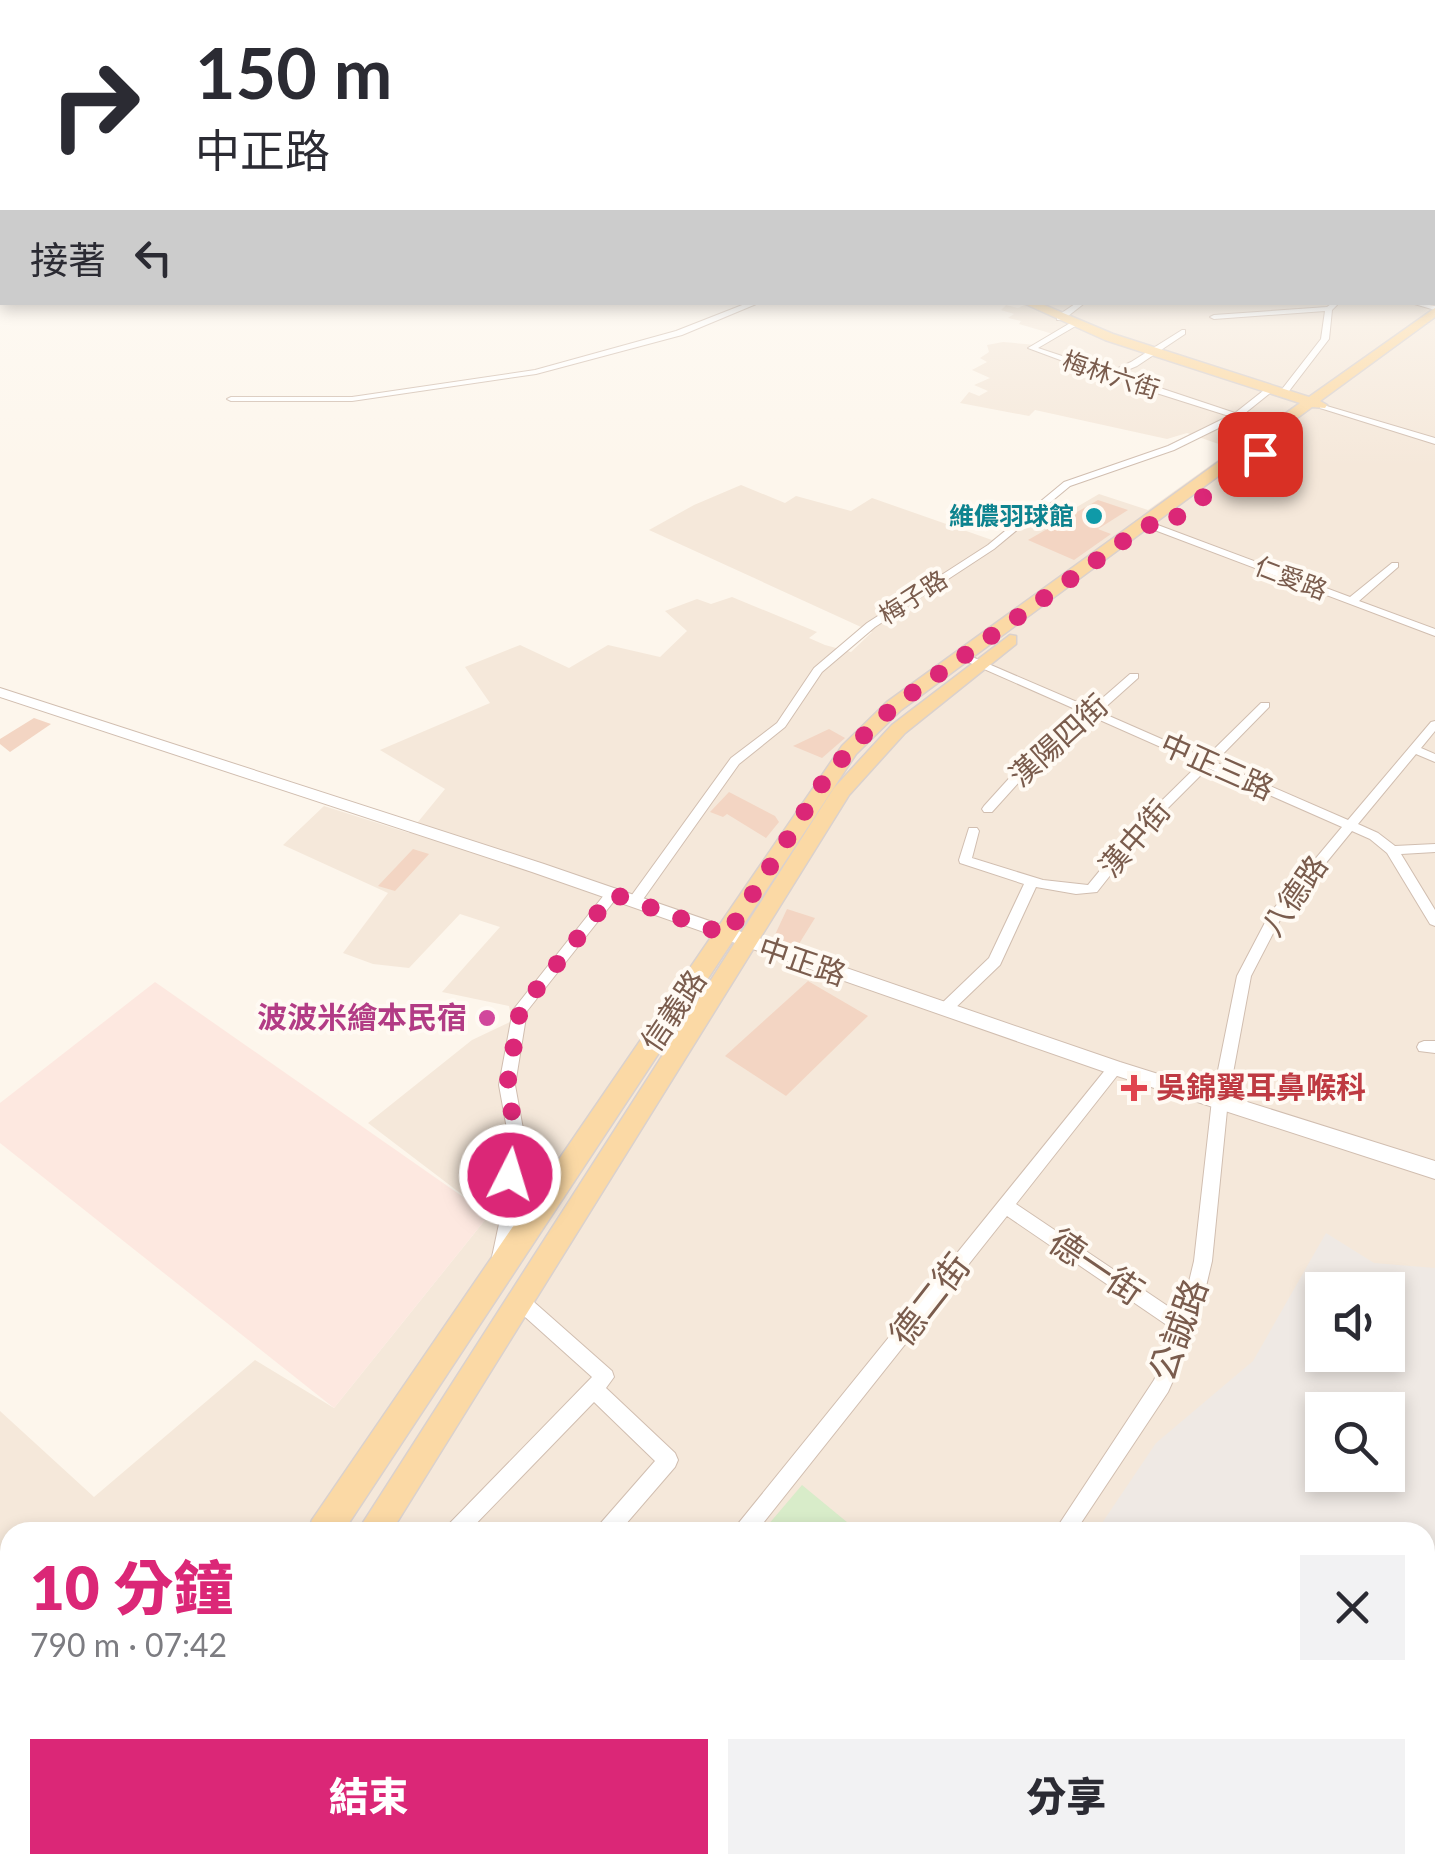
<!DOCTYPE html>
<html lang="zh-TW">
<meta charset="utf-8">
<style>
:root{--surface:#fff;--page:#f2f2f3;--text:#2b2b33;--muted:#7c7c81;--accent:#db2777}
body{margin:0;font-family:Lato,"Noto Sans TC",sans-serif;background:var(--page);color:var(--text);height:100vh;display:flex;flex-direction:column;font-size:38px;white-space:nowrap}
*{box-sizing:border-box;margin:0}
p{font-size:32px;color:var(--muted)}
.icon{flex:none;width:55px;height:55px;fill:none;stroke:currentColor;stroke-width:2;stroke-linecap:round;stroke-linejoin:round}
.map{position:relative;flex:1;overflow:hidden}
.sheet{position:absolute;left:0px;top:1522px;width:1435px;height:352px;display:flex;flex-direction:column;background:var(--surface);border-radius:30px 30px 0 0;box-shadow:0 5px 15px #0003}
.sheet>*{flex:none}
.guide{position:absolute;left:0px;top:0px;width:1435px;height:305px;box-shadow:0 5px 15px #0003;background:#fff;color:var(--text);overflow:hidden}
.buttons{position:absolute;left:1305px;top:1272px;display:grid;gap:20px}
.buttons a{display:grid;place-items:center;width:100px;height:100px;border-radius:0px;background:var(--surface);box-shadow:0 5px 15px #0003;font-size:50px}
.pin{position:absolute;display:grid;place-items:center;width:85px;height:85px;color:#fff;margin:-42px;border-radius:20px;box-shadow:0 5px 15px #0006}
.me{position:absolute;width:110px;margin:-55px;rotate:5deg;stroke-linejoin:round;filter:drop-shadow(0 0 8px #0008)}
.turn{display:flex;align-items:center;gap:35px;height:210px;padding:0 30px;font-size:45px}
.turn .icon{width:130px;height:130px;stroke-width:2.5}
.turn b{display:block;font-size:70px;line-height:85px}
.then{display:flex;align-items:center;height:95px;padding:0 30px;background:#0003;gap:20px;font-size:38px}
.round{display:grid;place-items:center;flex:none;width:105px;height:105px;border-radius:0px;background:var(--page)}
.headline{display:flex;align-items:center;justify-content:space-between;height:170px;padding:0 30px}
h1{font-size:60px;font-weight:800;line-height:75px;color:var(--accent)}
.button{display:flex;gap:20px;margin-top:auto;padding:20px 30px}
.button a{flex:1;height:115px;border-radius:0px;background:var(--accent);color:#fff;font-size:40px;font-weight:800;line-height:115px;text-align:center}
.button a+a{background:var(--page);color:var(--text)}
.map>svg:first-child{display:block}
.residential{fill:#f5e8da;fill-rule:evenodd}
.commercial{fill:#fde8e0}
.industrial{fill:#efe9e4;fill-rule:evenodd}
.green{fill:#d8ecc9}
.building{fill:#f3d5c3}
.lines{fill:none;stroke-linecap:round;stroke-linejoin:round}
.minor-casing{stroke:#d1beb0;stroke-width:2}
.tertiary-casing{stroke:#d1beb0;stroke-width:2}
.primary-casing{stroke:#dad1cd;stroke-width:3}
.minor{fill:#fff;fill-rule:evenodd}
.tertiary{fill:#fff;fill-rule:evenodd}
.primary{fill:#fbd9a5;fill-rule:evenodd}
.route{stroke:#db2777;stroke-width:18;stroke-dasharray:0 32.4}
.culture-dot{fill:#0f9aa8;stroke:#fffaf3;stroke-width:4}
.hotel-dot{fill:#d1479c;stroke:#fffaf3;stroke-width:4}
.health-dot{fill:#e0444e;stroke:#fffaf3;stroke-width:4}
.labels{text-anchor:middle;stroke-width:8;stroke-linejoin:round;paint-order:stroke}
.far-street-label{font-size:25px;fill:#7a5c4d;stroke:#fffaf3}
.far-culture-label{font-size:25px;font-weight:bold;fill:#0d838f;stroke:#fffaf3;text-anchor:end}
.street-label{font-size:30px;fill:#7a5c4d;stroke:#fffaf3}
.hotel-label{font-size:30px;font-weight:bold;fill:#b23c85;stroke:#fffaf3;text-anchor:end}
.health-label{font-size:30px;font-weight:bold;fill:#be3a42;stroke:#fffaf3;text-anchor:start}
.near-street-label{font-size:35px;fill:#7a5c4d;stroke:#fffaf3}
</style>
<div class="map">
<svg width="1435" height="1874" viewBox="0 0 1435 1874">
<rect width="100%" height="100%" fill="#fdf6ec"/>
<!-- residential -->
<path class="residential" d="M1030,302L1435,305V1874H0V1411L94,1497L255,1360L334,1408L489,1215L368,1123L472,1040L512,1021L509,1006L442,992L500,927L460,914L409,968L373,964L343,953L388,893L283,845L324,806L409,833L445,789L380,750L490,703L465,667L520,645L569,668L608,645L660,657L687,631L665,611L697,599L711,604L732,597L817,632L809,638L825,645L851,652L872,632L649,530L694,505L741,485L785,503L796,496L851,511L872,498L992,540L1034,516L1053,521L1099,494L1148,510L1233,449L1187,433L1167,439L1035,410L1029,416L960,403L969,392L979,396L988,391L974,385L990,378L972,370L987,362L980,358L989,352L987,345L1003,342L1036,345L1053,334L1019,324L1021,321L1008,318L1014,314L1001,310L1006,305L1018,308ZM1322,1290H1388V1355H1322ZM1322,1410H1388V1475H1322ZM10,1532H1425V1865H10Z"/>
<!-- commercial -->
<path class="commercial" d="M155,982L489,1215L334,1408L0,1143V1103Z"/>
<!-- industrial -->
<path class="industrial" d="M1326,1233L1374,1263L1435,1268V1874H869L875,1865H1425V1532H1096L1156,1443L1253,1361ZM1322,1290H1388V1355H1322ZM1322,1410H1388V1475H1322Z"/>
<!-- green -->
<path class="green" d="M802,1485L859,1532H762Z"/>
<!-- building -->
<g class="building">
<path d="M1098,500L1128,510L1098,529L1111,534L1074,560L1028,540Z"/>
<path d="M34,718L51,724L10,752L0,744V739Z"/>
<path d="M829,729L845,738L822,758L793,746Z"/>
<path d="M729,792L775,816L779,822L766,838L727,814L723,817L710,812Z"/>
<path d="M413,849L429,854L395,891L378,886Z"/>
<path d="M787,909L815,918L797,947L773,939Z"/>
<path d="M808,981L868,1016L786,1096L725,1056Z"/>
</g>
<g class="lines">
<!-- minor casing -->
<g class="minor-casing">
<g id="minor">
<path d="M0,213L2,214V218L0,217Z"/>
<rect x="1432" y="229" width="3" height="4"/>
<rect x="1432" y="269" width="3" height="4"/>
<path d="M0,297H2V301L0,302Z"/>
<path d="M750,302H761L682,335L536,374L352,401H231L227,399L231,397H352L535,370L676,331Z"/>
<path d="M1078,302H1086L1063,320H1057V316Z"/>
<path d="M1410,302L1435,306V310L1411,303Z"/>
<path d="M1331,304L1337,305L1332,310L1329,339L1286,395H1283L1279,393L1321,339L1325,311L1214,319L1210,317L1214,315L1327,307Z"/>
<path d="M1072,322L1079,324L1038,348L1110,372L1131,362L1182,330H1185V334L1137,366L1118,374L1235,413L1268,387L1275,389L1239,418L1174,450L1070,486L994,549L875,627L822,672L785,727L739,764L639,905H629L627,902L629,899L731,758L777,723L814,668L867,623L988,545L1064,482L1168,446L1229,416L1106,377L1028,348Z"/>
<path d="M1320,404L1435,438V444L1320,408Z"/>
<path d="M1147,521L1350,597L1392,563H1398V567L1359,601L1435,629V636L1144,526L1142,524Z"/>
<path d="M963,653L1091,708L1130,674H1138V678L1100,712L1205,758L1261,703H1269V707L1215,762L1348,820L1431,722L1435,721V731L1421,748L1435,754V762L1416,754L1358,824L1378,833L1395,846L1435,844V852L1401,854L1435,910V926L1430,924L1387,853L1370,839L1352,831L1281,918L1251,976L1228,1100L1212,1261L1196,1329L1168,1392L1075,1532H1054L1154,1380L1177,1332L1007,1216L756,1532H734L737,1525L1110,1064L1115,1062L1120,1064L1123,1068L1120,1072L1016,1204L1181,1315L1194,1261L1212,1100L1237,976L1270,913L1342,827L1208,768L1146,830L1097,892L1076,894L1036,887L1000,965L951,1012H941L939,1008L941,1004L989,958L1024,884L960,863L959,860L969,828H977L979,831L972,858L1043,880L1088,885L1138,824L1199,764L1093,717L1021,780L992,812H984L982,809L984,806L1013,774L1084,713L959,658L958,656Z"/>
<path d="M613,888L618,890L620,893L618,896L527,1011L515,1085L525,1140L519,1175L506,1198C516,1225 517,1235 507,1262L501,1265L495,1262L492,1257L499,1224L490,1198L503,1174L509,1140L499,1085L513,1010L608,890Z"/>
<path d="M1424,1041H1435V1053L1419,1051L1417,1047L1419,1043Z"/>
<path d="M520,1293L526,1295L612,1371L614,1377L606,1388L675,1453L678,1460L675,1467L619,1532H596L599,1525L655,1461L594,1402L468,1532H445L448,1525L592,1377L514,1307L511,1301L514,1295Z"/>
<path d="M695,1865H723L727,1874H699Z"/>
<path d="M829,1865H855L851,1874H825Z"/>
</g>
</g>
<!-- tertiary casing -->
<g class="tertiary-casing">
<path id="tertiary" d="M0,688L544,864L1120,1062L1435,1161V1179L1108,1073L532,872L0,697Z"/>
</g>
<!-- primary casing -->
<g class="primary-casing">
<g id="primary">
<path d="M1021,302H1037L1113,334L1309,397L1435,308V317L1320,401L1327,405L1325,408L1312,407L901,710L856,754L343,1532H308L312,1520L842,746L887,702L1300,403L1105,340Z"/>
<path d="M1010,635L1016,636V644L905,733L849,795L391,1532H357L834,788L892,725Z"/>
<path d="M80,1865H121L118,1874H77Z"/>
<path d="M140,1865H180L177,1874H137Z"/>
</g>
</g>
<!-- minor -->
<use href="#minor" class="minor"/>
<!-- tertiary -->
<use href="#tertiary" class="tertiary"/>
<!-- primary -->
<use href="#primary" class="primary"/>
</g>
<!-- sky -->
<linearGradient id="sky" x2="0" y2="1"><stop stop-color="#97c7e8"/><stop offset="0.44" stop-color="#fefbf6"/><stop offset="1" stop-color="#fefbf6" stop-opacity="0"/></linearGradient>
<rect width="1435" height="467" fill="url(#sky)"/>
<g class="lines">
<!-- route -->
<path class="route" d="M510,1175L517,1140L507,1086L520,1010L613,894L727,935L822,784L849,750L894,706L1147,524L1161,529L1260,454"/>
</g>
<!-- markers -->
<circle class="culture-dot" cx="1094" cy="516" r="10"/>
<circle class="hotel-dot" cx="487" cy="1018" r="10"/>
<path class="health-dot" d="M1129 1073h10v10h10v10h-10v10h-10v-10h-10v-10h10z"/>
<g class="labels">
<!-- far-street labels -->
<g class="far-street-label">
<text transform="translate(1111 375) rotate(18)" y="9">梅林六街</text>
<text transform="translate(1291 578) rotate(21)" y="9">仁愛路</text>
<text transform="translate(913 597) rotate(-33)" y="9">梅子路</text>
</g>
<!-- far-culture labels -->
<g class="far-culture-label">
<text x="1074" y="525">維儂羽球館</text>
</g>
<!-- street labels -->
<g class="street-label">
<text transform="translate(1059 741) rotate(-42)" y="10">漢陽四街</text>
<text transform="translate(1217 767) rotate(24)" y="10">中正三路</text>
<text transform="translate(1135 839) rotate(-49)" y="10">漢中街</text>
<text transform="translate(1295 896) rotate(-55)" y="10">八德路</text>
<text transform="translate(802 962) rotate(19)" y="10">中正路</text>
<text transform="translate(674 1011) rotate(-56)" y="10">信義路</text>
</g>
<!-- hotel labels -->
<g class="hotel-label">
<text x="467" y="1028">波波米繪本民宿</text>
</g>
<!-- health labels -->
<g class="health-label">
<text x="1156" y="1098">吳錦翼耳鼻喉科</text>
</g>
<!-- near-street labels -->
<g class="near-street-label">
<text transform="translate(1096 1267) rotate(34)" y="12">德一街</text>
<text transform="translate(930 1300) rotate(-52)" y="12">德二街</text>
<text transform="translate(1179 1330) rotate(-70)" y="12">公誠路</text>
</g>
</g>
</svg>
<div class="buttons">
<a><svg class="icon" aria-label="sound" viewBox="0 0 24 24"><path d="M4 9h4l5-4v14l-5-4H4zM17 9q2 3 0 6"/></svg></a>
<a><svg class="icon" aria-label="search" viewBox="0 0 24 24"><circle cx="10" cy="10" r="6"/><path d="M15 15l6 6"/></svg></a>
</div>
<div class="pin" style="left:1260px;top:454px;background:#d93025"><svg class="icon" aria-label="arrive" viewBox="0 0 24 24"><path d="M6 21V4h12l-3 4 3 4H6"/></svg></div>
<svg class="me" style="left:510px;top:1175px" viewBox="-20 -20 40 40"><circle r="17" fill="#db2777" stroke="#fff" stroke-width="3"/><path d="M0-11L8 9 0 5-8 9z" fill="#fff"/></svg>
<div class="guide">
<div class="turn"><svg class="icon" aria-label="right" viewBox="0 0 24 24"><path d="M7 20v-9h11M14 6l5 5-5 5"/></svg><div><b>150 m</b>中正路</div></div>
<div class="then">接著<svg class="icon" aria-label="left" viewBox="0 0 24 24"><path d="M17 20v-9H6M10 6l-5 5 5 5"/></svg></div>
</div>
<section class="sheet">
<div class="headline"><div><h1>10 分鐘</h1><p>790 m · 07:42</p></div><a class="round"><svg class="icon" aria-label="close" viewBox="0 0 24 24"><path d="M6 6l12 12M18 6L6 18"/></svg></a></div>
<div class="button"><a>結束</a><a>分享</a></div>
</section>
</div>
